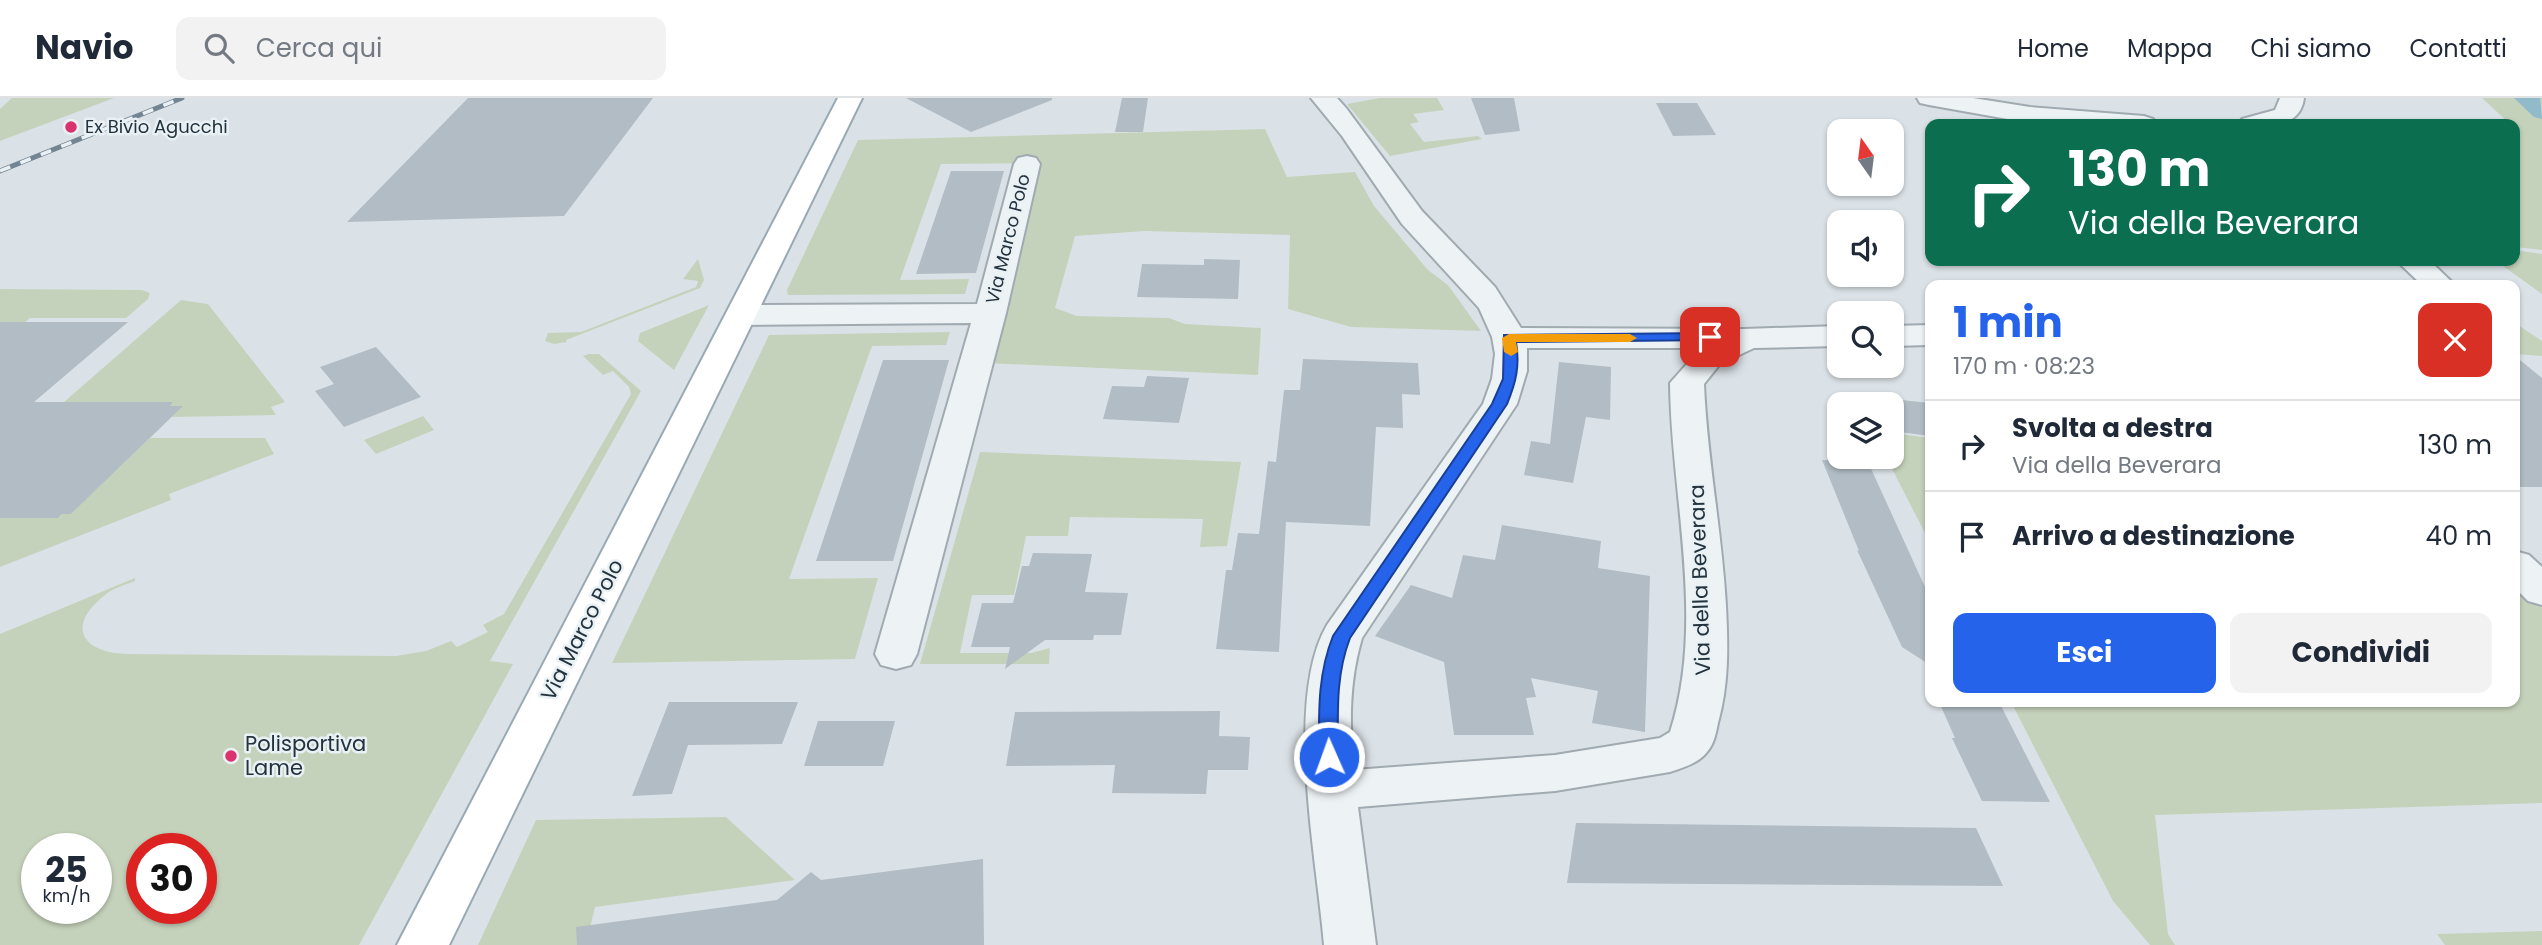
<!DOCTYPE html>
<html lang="it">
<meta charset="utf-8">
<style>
:root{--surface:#fff;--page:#f2f2f3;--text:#1f2937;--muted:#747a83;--line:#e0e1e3;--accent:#2563eb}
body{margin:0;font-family:Poppins,sans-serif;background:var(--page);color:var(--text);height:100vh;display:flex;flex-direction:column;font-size:26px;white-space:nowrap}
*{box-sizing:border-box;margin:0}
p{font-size:23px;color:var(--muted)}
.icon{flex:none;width:38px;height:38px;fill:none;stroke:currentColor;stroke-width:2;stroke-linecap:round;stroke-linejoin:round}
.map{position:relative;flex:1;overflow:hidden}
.side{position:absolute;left:1925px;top:182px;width:595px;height:427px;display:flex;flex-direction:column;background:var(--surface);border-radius:14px;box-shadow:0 2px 5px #0004}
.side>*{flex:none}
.top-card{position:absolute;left:1925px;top:21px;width:595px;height:147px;border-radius:14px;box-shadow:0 2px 5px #0004;background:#0b6e4f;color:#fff;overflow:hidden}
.needle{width:46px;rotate:346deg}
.controls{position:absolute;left:1827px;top:21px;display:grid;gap:14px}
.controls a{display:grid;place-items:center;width:77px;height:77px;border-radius:14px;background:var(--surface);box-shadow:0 2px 5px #0004;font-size:35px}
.speed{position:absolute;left:21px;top:735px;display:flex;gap:14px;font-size:35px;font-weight:700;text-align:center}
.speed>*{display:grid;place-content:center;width:91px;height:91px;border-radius:50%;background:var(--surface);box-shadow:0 2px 5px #0004;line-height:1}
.speed small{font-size:18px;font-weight:400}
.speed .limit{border:10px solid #d22;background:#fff;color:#111}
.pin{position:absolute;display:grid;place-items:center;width:60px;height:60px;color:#fff;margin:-30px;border-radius:14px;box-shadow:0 4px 10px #0006}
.me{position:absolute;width:77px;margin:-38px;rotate:358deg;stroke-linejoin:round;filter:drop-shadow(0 0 5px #0008)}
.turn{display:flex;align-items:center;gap:24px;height:147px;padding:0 28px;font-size:32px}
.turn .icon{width:91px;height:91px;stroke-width:2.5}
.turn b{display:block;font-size:49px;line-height:60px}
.round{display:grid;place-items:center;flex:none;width:74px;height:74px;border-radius:14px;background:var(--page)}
.overview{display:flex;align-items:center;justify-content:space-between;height:119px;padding:0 28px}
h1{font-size:42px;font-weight:700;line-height:52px;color:var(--accent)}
.button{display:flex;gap:14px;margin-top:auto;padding:14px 28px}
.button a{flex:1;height:80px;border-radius:14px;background:var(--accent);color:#fff;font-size:28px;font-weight:700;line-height:80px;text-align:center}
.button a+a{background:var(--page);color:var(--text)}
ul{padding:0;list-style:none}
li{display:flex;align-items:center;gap:21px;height:91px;padding:0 28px;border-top:2px solid var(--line)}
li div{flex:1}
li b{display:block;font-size:26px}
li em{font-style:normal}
header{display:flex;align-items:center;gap:42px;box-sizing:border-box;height:98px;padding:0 35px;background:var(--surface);border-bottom:2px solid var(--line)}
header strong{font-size:33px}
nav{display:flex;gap:38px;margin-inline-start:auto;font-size:24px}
.search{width:490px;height:63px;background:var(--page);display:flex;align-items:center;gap:18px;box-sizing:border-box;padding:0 24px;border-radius:14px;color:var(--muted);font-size:26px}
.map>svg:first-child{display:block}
.green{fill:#c5d2bb;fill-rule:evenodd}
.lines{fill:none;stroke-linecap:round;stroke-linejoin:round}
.canal{fill:#91bacb;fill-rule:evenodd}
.building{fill:#b1bcc4}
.minor-casing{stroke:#a0aab1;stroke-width:4}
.major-casing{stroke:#99a9b4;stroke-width:4}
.minor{fill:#edf2f5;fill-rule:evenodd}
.major{fill:#fff;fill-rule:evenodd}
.rail-casing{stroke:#738592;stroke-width:5}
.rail{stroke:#eaf1f5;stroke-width:3.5;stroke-dasharray:11;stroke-linecap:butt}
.route{fill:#2563eb;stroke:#184099;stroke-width:2}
.slow{fill:#f59e0b}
.poi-dot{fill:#db316f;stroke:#eaf1f5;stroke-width:2.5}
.labels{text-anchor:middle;stroke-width:5;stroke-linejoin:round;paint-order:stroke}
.far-poi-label{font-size:18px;fill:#23333e;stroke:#eaf1f5;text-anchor:start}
.far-street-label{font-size:18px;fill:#23333e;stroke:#eaf1f5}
.street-label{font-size:21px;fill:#23333e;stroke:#eaf1f5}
.poi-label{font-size:21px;fill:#23333e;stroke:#eaf1f5;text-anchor:start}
</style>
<header>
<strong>Navio</strong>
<div class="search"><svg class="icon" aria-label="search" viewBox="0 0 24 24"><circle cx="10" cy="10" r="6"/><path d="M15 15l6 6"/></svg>Cerca qui</div>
<nav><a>Home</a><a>Mappa</a><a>Chi siamo</a><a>Contatti</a></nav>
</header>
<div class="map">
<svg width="2542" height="847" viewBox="0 0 2542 847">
<rect width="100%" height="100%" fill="#dbe2e7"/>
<!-- green -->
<g class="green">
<path d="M12,0H114L0,43V11Z"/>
<path d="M1380,0H1437L1444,12L1413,16L1419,24L1410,26L1424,44L1478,38L1482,41L1390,58L1347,6Z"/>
<path d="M2482,0H2542V152L2515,149V37H2521L2515,31V26H2510Z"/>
<path d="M1265,31L1287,79L1355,74L1374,108L1428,172L1448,187L1481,233L1351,229L1288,211L1290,137L1145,133L1075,138L1055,210L1077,218L1169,220L1185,226L1261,230L1258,277L986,265L1038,65L941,66L900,182L969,181L965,196L788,197L787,192L858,42Z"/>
<path d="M2515,152L2542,156V196L2496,163H2515Z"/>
<path d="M698,161L704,182L700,190L566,242L567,244L554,246L545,243L548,235L581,234L696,189L698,183L683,181Z"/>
<path d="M0,191L142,192L150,195L148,201L126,220H30L25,224H0Z"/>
<path d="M181,202L208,206L285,304L271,309L276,317L172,319L182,308H170L172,304H64Z"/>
<path d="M709,207L674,272L638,243L640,235Z"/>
<path d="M2515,225L2542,243V258L2515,256Z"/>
<path d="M950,234L946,247L872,248L789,481L878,480L855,561L612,565L769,237Z"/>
<path d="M589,256H599L641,293L490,563L513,566L359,847H0V536L135,480V483C125,487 113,490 105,497C65,528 82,555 128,556L396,558L426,553L451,543L457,549L488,534L483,527L504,516L631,296L629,289L613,273L603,277L583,258ZM37,751H96V810H37ZM142,751H201V810H142Z"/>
<path d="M423,318L434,332L376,356L364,342Z"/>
<path d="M1892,335L1930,340V445L1886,359H1892Z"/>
<path d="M150,340H265L274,356L169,396L171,402L0,469V420H58L62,416H71Z"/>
<path d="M980,354L1241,364L1227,448L1200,449L1203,421L1070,419L1068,438H1026L1014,497H972L960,555H1031L1050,550L1049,566H920Z"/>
<path d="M2515,484L2542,510V705L2155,717L2168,836L2175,847H2150L2113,803L2011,604H2515Z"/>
<path d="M726,719L795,782L595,809L586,847H478L536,722Z"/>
<path d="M2542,833V847H2445L2437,836Z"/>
</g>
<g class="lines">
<!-- canal -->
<path class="canal" d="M2514,0H2540L2542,21L2534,19Z"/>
</g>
<!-- building -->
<g class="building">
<path d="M468,0H653L564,118L347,124Z"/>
<path d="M906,0H1052V2L971,34Z"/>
<path d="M1122,0H1148L1143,34H1115Z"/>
<path d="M1471,0H1514L1520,33L1485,37Z"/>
<path d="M1656,5H1697L1716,37L1673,38Z"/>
<path d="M951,73H1004L976,175L916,176Z"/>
<path d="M1204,161L1240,162L1238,201L1137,199L1142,166L1204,167Z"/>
<path d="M0,224H128L34,304H173L170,308H183L71,416H62L58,420H0Z"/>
<path d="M376,249L421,299L344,329L315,293L334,286L320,269Z"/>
<path d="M2515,258L2542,280V389H2515Z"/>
<path d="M1303,261L1418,265L1420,297L1402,296L1403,330L1376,329L1370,428L1286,424L1279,554L1216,551L1226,472H1232L1238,435L1259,436L1268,363L1276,364L1284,292H1300Z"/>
<path d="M883,262H949L893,463H816Z"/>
<path d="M1559,264L1611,269L1610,322L1586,319L1573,385L1524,377L1531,343L1550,346Z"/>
<path d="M1147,278L1189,280L1179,325L1103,321L1112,288L1144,289Z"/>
<path d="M1892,301L1930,305V338L1892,333Z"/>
<path d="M1822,362L1868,364L1930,500V567L1902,549L1857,452L1859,453Z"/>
<path d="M1502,427L1601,443L1598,470L1650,478L1645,634L1592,625L1598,593L1531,580L1536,599L1526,600L1534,637H1454L1444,564L1375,538L1411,487L1452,500L1463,457L1495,462Z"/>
<path d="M1033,455L1092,456L1085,494L1128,495L1121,537H1094L1093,542H1045L1005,571L1010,549H971L982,505H1013L1022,468H1029Z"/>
<path d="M669,604H798L782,646L688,647L672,696L632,698Z"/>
<path d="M1939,604H1999L2050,704L1982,703L1952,640H1955Z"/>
<path d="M1220,613L1219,638L1250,639L1248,672H1208L1206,696L1112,695L1115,667L1006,668L1015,614Z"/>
<path d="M818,623H895L883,668H804Z"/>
<path d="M1576,725L1976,730L2003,788L1567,785Z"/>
<path d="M983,761L984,847H577L576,829L777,802L811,774L821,782Z"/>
</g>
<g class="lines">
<!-- minor casing -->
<g class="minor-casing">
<g id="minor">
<path d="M1311,0H1337L1346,10L1422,113L1495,189L1521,230L1744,231L1839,228V248L1754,250L1720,266L1704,286C1707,360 1722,434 1726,508C1728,548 1729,586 1718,625C1716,635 1714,646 1707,654C1699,665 1682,670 1670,674L1555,693L1358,709L1376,847H1324C1317,762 1284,601 1327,527L1483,306L1492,281L1495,256L1492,239L1479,210L1402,126L1342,38ZM1527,250H1701L1670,285C1671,399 1706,523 1670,634L1660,640L1555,657L1354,672C1349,627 1349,584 1362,540L1517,306L1527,273Z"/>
<path d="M1917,0H1973L2030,9L2144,18L2153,21L2157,26L2030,25L1929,7L1920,5Z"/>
<path d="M2280,0H2304C2300,33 2263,27 2238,26L2242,21L2275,12Z"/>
<path d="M1027,58L1036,60L1040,66L1006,215L917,556L911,567L896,571L881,567L875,556L971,225L742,227L731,224L726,217L731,210L742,207L977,206L1014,66L1018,60Z"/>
<path d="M2397,163H2430L2455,187H2422Z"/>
<path d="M1930,227V247L1892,248V228Z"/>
<path d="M2515,453L2529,457L2542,469V507L2528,503L2515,490Z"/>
</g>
</g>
<!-- major casing -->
<g class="major-casing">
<path id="major" d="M838,0H862L449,847H397Z"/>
</g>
<!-- minor -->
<use href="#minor" class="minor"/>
<!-- major -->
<use href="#major" class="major"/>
<!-- rail casing -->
<g class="rail-casing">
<path id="rail" d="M0,73L182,0"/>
</g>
<!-- rail -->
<use href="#rail" class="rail"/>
</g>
<!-- route -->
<path class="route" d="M1710,235L1715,236V242L1516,244C1520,268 1516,284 1507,306L1350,540C1335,579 1338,617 1338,659L1335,664L1329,666L1322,664L1319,659C1319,617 1317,578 1333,538L1492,306L1503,281L1504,237Z"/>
<!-- slow -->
<path class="slow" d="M1509,236H1630L1637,240L1630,244H1516L1518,254L1511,258L1504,254L1502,240Z"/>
<!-- markers -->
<g class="poi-dot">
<circle cx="71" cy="29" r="7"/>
<circle cx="231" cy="658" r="7"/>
</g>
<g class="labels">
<!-- far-poi labels -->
<g class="far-poi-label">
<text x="85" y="35">Ex Bivio Agucchi</text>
</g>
<!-- far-street labels -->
<g class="far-street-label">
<text transform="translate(1008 141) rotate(-76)" y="6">Via Marco Polo</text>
</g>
<!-- street labels -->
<g class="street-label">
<text transform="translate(1700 482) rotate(-92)" y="7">Via della Beverara</text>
<text transform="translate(582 532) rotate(-63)" y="7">Via Marco Polo</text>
</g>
<!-- poi labels -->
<g class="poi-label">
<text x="245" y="653">Polisportiva<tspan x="245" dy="24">Lame</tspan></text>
</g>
</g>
</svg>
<div class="controls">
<a><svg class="needle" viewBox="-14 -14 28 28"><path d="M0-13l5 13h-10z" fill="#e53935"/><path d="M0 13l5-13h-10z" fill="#747a83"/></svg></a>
<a><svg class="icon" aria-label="sound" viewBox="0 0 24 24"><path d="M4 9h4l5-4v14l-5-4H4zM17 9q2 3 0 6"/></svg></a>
<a><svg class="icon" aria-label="search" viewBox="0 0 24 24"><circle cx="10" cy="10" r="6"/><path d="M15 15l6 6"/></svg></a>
<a><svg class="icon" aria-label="layers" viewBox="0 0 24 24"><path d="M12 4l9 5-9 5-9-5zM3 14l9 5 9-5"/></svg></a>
</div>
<div class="speed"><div>25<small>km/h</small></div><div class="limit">30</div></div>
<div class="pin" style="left:1710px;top:239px;background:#d93025"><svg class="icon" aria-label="arrive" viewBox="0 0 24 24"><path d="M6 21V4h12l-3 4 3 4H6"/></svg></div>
<svg class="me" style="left:1329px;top:659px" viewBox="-20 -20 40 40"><circle r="17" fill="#2563eb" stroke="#fff" stroke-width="3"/><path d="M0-11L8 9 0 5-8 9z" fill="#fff"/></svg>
<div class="top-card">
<div class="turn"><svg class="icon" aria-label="right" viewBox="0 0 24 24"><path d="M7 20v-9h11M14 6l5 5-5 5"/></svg><div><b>130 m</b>Via della Beverara</div></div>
</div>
<section class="side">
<div class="overview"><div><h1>1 min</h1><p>170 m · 08:23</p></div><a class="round" style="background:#d93025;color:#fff"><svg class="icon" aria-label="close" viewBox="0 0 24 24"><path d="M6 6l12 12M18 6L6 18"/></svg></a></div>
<ul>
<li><svg class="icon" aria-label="right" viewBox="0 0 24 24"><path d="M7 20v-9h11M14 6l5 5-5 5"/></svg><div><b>Svolta a destra</b><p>Via della Beverara</p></div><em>130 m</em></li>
<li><svg class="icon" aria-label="arrive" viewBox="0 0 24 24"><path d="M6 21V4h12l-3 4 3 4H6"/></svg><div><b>Arrivo a destinazione</b></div><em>40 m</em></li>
</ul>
<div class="button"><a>Esci</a><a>Condividi</a></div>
</section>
</div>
